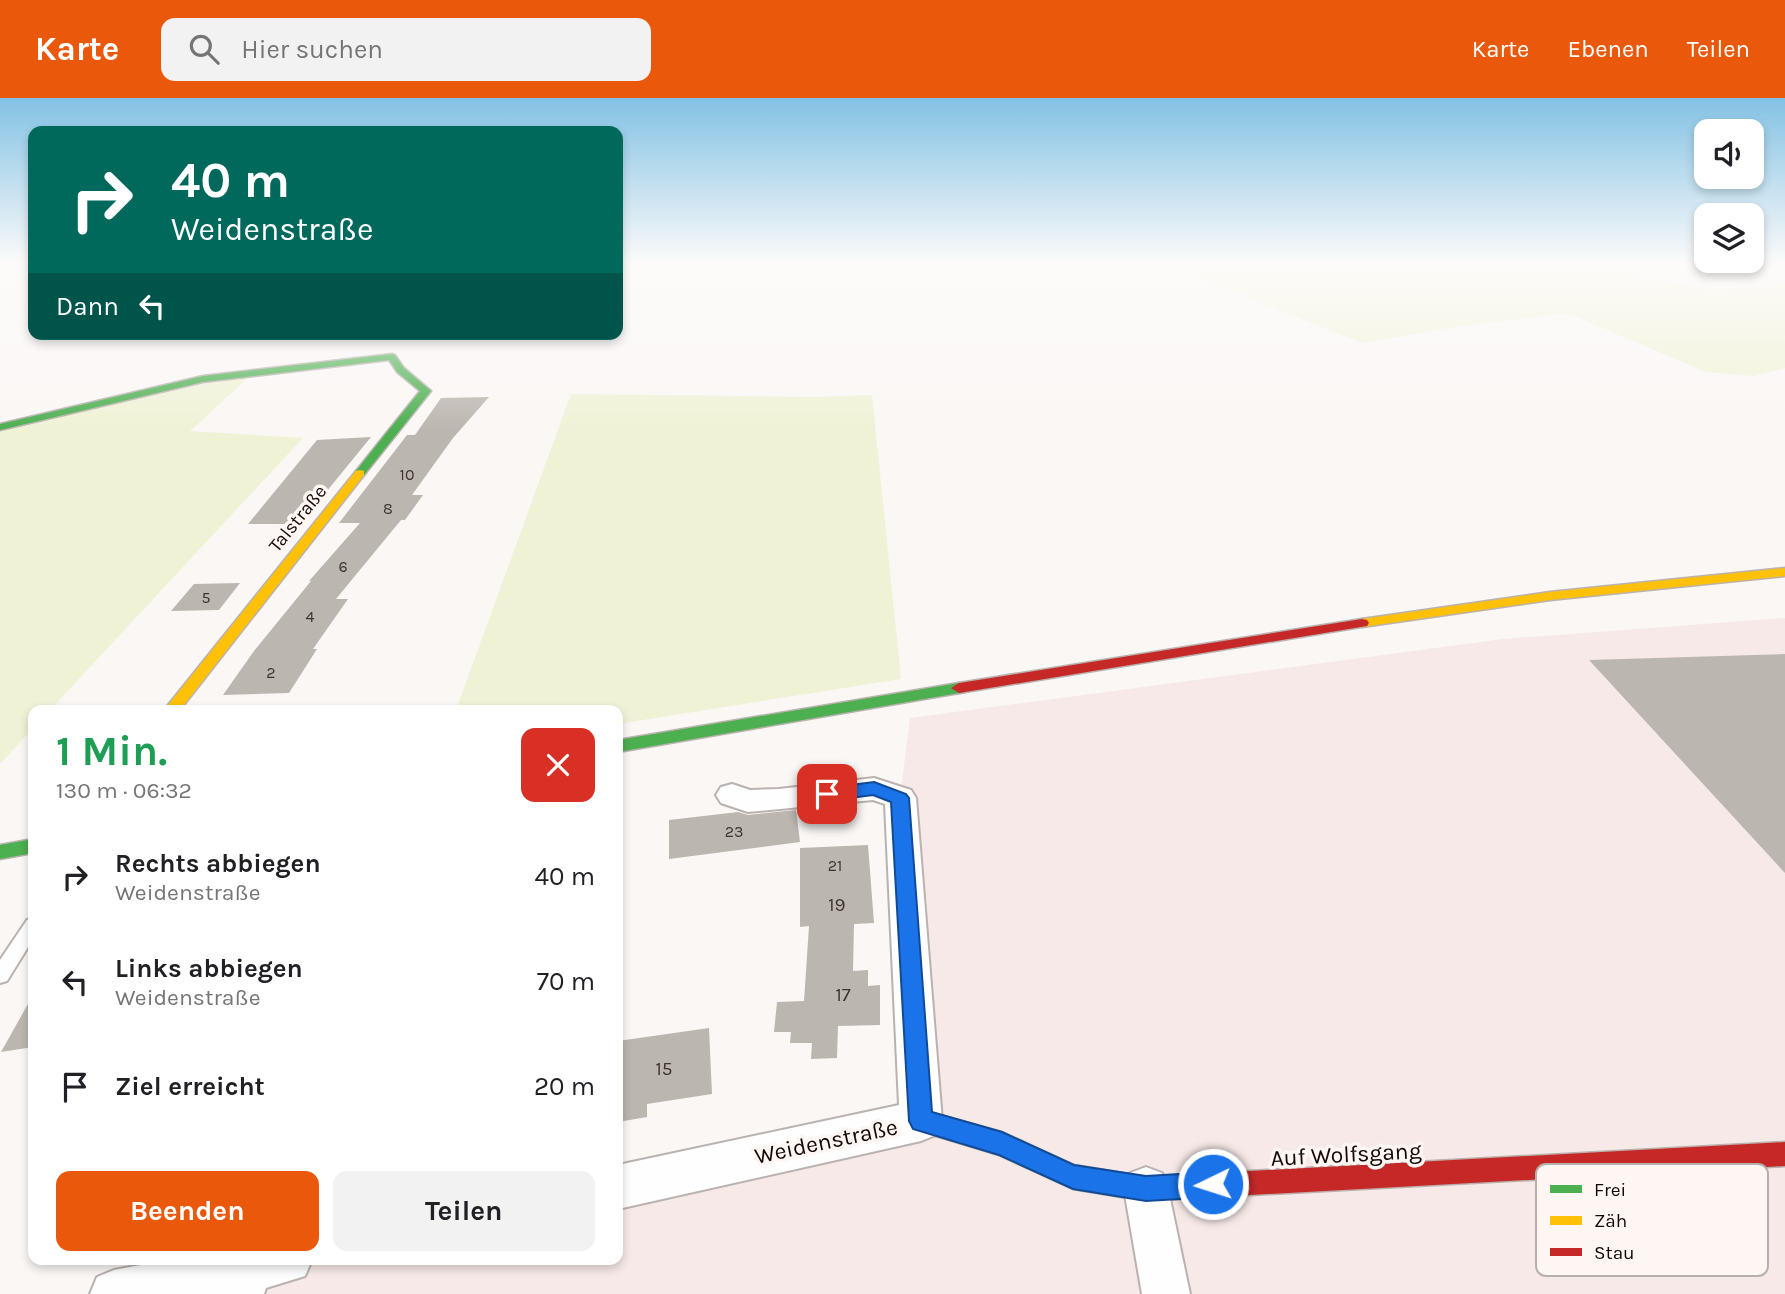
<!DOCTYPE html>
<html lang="de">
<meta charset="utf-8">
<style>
:root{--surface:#fff;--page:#f2f2f2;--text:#202124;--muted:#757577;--accent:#ea580c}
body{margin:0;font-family:Karla,sans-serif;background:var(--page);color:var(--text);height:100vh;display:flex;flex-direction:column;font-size:26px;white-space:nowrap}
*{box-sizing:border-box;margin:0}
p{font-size:23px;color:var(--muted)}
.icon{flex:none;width:38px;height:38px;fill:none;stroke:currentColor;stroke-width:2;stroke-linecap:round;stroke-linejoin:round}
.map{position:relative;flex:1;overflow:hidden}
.side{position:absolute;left:28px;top:607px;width:595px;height:560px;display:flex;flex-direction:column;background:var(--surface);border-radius:14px;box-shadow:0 4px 10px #0003}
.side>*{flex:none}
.banner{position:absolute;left:28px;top:28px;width:595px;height:214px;border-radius:14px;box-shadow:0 4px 10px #0003;background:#00695c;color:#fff;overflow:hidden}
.tools{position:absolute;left:1694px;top:21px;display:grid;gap:14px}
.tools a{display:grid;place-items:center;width:70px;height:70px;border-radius:14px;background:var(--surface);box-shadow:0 4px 10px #0003;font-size:35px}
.pin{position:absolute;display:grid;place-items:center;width:60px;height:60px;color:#fff;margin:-30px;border-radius:14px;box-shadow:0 4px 10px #0006}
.me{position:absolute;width:77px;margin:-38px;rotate:266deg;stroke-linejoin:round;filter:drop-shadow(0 0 5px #0008)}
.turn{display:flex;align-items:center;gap:24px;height:147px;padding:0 28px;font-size:32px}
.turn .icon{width:91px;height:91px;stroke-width:2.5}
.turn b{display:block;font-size:49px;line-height:60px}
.then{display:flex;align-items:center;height:66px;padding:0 28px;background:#0003;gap:14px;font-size:26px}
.round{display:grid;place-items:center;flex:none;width:74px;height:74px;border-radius:14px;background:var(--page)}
.overview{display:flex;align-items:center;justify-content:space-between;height:119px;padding:0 28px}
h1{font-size:42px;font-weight:700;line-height:52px;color:#1e9e55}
.action{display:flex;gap:14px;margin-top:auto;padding:14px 28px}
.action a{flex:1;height:80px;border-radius:14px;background:var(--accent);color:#fff;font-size:28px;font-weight:700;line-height:80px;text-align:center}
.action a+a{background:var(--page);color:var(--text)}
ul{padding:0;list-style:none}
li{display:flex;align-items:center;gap:21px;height:105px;padding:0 28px}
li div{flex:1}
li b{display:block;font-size:26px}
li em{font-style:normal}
header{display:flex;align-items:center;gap:42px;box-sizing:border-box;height:98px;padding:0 35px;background:var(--accent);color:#fff}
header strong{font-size:33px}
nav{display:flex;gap:38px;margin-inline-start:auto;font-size:24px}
.search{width:490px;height:63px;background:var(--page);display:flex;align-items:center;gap:18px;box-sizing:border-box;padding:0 24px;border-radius:14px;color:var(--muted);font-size:26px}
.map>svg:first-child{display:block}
.commercial{fill:#f7e9e8}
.green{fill:#f0f2d6}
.building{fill:#bcb6b0}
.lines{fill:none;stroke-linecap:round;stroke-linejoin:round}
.lane-casing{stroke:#bab2ae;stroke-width:4}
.street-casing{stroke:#bab2ae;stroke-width:4}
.fast-casing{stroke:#bab2ae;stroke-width:3}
.slow-casing{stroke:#bab2ae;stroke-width:3}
.jam-casing{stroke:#bab2ae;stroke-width:3}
.lane{fill:#fefefe;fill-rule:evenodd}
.street{fill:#fefefe;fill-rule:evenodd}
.fast{fill:#4caf50;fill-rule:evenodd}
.slow{fill:#ffc107;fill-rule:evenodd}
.jam{fill:#c62828;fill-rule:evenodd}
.route{fill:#1a73e8;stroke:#114b97;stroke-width:2}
.labels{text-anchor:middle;stroke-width:7;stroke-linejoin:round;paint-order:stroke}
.number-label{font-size:16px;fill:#3e342f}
.street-label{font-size:19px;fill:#140804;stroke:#fdf6f2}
.near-number-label{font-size:19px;fill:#3e342f}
.near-street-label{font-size:23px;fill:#140804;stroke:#fdf6f2}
.key{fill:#fdf6f2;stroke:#b7afab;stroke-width:2}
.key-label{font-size:19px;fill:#140804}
</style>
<header>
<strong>Karte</strong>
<div class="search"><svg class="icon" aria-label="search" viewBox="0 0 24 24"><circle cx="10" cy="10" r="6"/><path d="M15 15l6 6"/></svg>Hier suchen</div>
<nav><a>Karte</a><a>Ebenen</a><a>Teilen</a></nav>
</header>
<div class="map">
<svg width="1785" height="1196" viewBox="0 0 1785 1196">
<rect width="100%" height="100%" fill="#faf7f5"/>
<!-- commercial -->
<path class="commercial" d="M1785,520V1196H112L289,1162H618V1089L921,1023L900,700L910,620L1503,541Z"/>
<!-- green -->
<g class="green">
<path d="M1160,165H1593L1663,184L1713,191L1785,187V270L1754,278L1706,274L1572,217L1561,216L1454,229L1362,245Z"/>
<path d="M250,278L190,333L303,340L50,612H33V630L0,666V333L179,290Z"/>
<path d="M571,296L815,299L872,297L901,581L618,626V612H456Z"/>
</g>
<!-- building -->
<g class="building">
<path d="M489,299L453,340L412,397H423L405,422H401L336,501H348L313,551H317L289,595L223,597L254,553L311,483H309L360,425H339L407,337H415L441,300Z"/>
<path d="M371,339L300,426H248L317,342Z"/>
<path d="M240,485L219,512L171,513L194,486Z"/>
<path d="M1785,556V775L1589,562Z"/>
<path d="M796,712L800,744L669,761V722L738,714L748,717Z"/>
<path d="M868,747L874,825L854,826L853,873L868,872V888L880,887V927L838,928L837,960L811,961L812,945H790L791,934H774L777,904L804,903L809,828L800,829V750Z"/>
<path d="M33,897V949L1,954Z"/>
<path d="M709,930L712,996L647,1006V1019L618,1024V943Z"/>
</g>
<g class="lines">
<!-- lane casing -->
<g class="lane-casing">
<path id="lane" d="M33,820V841L7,883L0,885V862L27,822Z"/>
</g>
<!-- street casing -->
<g class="street-casing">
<g id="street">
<path d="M874,680L911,692L916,700L942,1023L936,1037L921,1043L618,1111V1067L899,1007L885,706L873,702L748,714L721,705L716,697L721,689L732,686L750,692L779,691Z"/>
<path d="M1146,1069L1162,1075L1168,1091L1190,1196H1142L1124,1091L1130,1075Z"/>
<path d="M167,1162H312L305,1178L266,1190L264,1196H90L97,1179L114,1172Z"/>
</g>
</g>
<!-- fast casing -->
<g class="fast-casing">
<g id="fast">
<path d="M392,256L395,257L404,270L431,293L364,377H356V373L420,293L397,274L389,262L203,284L0,332V326L203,278Z"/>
<path d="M959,585L967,590L965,594L618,654V642Z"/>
<path d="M33,741V755L0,761V747Z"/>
</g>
</g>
<!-- slow casing -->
<g class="slow-casing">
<g id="slow">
<path d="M360,372L364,373V377L180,612H164L356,373Z"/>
<path d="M1785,470V478L1550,502L1362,529L1355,525L1362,521L1550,494Z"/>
<path d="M921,1012L1002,1034L1074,1067L1146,1079L1196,1076L1205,1079L1208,1088L1205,1097L1196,1100L1146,1103L1073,1091L999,1057L913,1031L909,1023L913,1015Z"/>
</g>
</g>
<!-- jam casing -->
<g class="jam-casing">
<g id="jam">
<path d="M1362,521L1367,522L1369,525L1367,528L959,595L951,590L959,585Z"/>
<path d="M1785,1044V1068L1196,1100L1187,1097L1184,1088L1187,1079L1196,1076Z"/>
</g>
</g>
<!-- lane -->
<use href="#lane" class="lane"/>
<!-- street -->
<use href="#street" class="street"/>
<!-- fast -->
<use href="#fast" class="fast"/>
<!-- slow -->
<use href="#slow" class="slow"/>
<!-- jam -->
<use href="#jam" class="jam"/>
</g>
<!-- sky -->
<linearGradient id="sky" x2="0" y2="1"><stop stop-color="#83c2e4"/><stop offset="0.5" stop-color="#fdfbfa"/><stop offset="1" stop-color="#fdfbfa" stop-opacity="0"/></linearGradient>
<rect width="1785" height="332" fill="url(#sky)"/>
<!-- route -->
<path class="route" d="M874,684L906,696L909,700L932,1014L1002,1034L1074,1067L1146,1078L1213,1074L1222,1077L1226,1086L1222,1095L1213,1099L1146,1103L1073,1091L999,1057L913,1031L909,1023L891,704L873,697L827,703L820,701L818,696L820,692L827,690Z"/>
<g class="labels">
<!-- number labels -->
<g class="number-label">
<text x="407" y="382">10</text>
<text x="388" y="416">8</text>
<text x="343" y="474">6</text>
<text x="206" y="505">5</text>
<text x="310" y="524">4</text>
<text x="271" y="580">2</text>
<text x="734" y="739">23</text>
<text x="835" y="773">21</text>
</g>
<!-- street labels -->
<g class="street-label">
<text transform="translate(297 420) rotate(-51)" y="7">Talstraße</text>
</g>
<!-- near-number labels -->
<g class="near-number-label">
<text x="837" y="813">19</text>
<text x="843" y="903">17</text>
<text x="664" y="977">15</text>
</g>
<!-- near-street labels -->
<g class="near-street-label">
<text transform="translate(826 1043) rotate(-12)" y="8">Weidenstraße</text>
<text transform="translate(1346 1056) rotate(-3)" y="8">Auf Wolfsgang</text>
</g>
</g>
<!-- legend -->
<rect x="1536" y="1066" width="232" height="112" rx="10" class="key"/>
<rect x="1550" y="1087" width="32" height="8" fill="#4caf50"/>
<rect x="1550" y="1118" width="32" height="9" fill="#ffc107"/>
<rect x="1550" y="1150" width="32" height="8" fill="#c62828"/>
<g class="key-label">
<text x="1594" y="1098">Frei</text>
<text x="1594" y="1129">Zäh</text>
<text x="1594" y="1161">Stau</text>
</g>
</svg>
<div class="tools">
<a><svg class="icon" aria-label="sound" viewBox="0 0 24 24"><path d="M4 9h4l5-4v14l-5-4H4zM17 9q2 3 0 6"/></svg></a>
<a><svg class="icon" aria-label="layers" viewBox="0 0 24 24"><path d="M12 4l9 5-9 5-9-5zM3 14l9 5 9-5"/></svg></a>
</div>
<div class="pin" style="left:827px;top:696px;background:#d93025"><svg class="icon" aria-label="arrive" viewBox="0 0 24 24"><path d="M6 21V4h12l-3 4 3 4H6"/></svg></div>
<svg class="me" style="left:1213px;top:1086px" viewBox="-20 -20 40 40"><circle r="17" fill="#1a73e8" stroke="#fff" stroke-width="3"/><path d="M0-11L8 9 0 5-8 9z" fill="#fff"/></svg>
<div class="banner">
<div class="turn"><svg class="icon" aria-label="right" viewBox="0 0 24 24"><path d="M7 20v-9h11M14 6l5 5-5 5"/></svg><div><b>40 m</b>Weidenstraße</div></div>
<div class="then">Dann<svg class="icon" aria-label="left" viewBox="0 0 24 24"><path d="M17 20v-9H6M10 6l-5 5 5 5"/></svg></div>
</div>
<section class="side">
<div class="overview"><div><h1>1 Min.</h1><p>130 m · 06:32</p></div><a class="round" style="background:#d93025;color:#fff"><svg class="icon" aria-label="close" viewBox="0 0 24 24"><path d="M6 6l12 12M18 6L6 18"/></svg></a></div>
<ul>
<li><svg class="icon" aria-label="right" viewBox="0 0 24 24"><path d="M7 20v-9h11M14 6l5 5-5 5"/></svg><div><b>Rechts abbiegen</b><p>Weidenstraße</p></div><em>40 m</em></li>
<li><svg class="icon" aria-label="left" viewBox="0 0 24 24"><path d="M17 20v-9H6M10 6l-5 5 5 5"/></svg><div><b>Links abbiegen</b><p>Weidenstraße</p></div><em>70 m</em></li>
<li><svg class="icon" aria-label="arrive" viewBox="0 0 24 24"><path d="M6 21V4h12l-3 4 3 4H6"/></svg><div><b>Ziel erreicht</b></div><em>20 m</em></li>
</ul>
<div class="action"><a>Beenden</a><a>Teilen</a></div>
</section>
</div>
